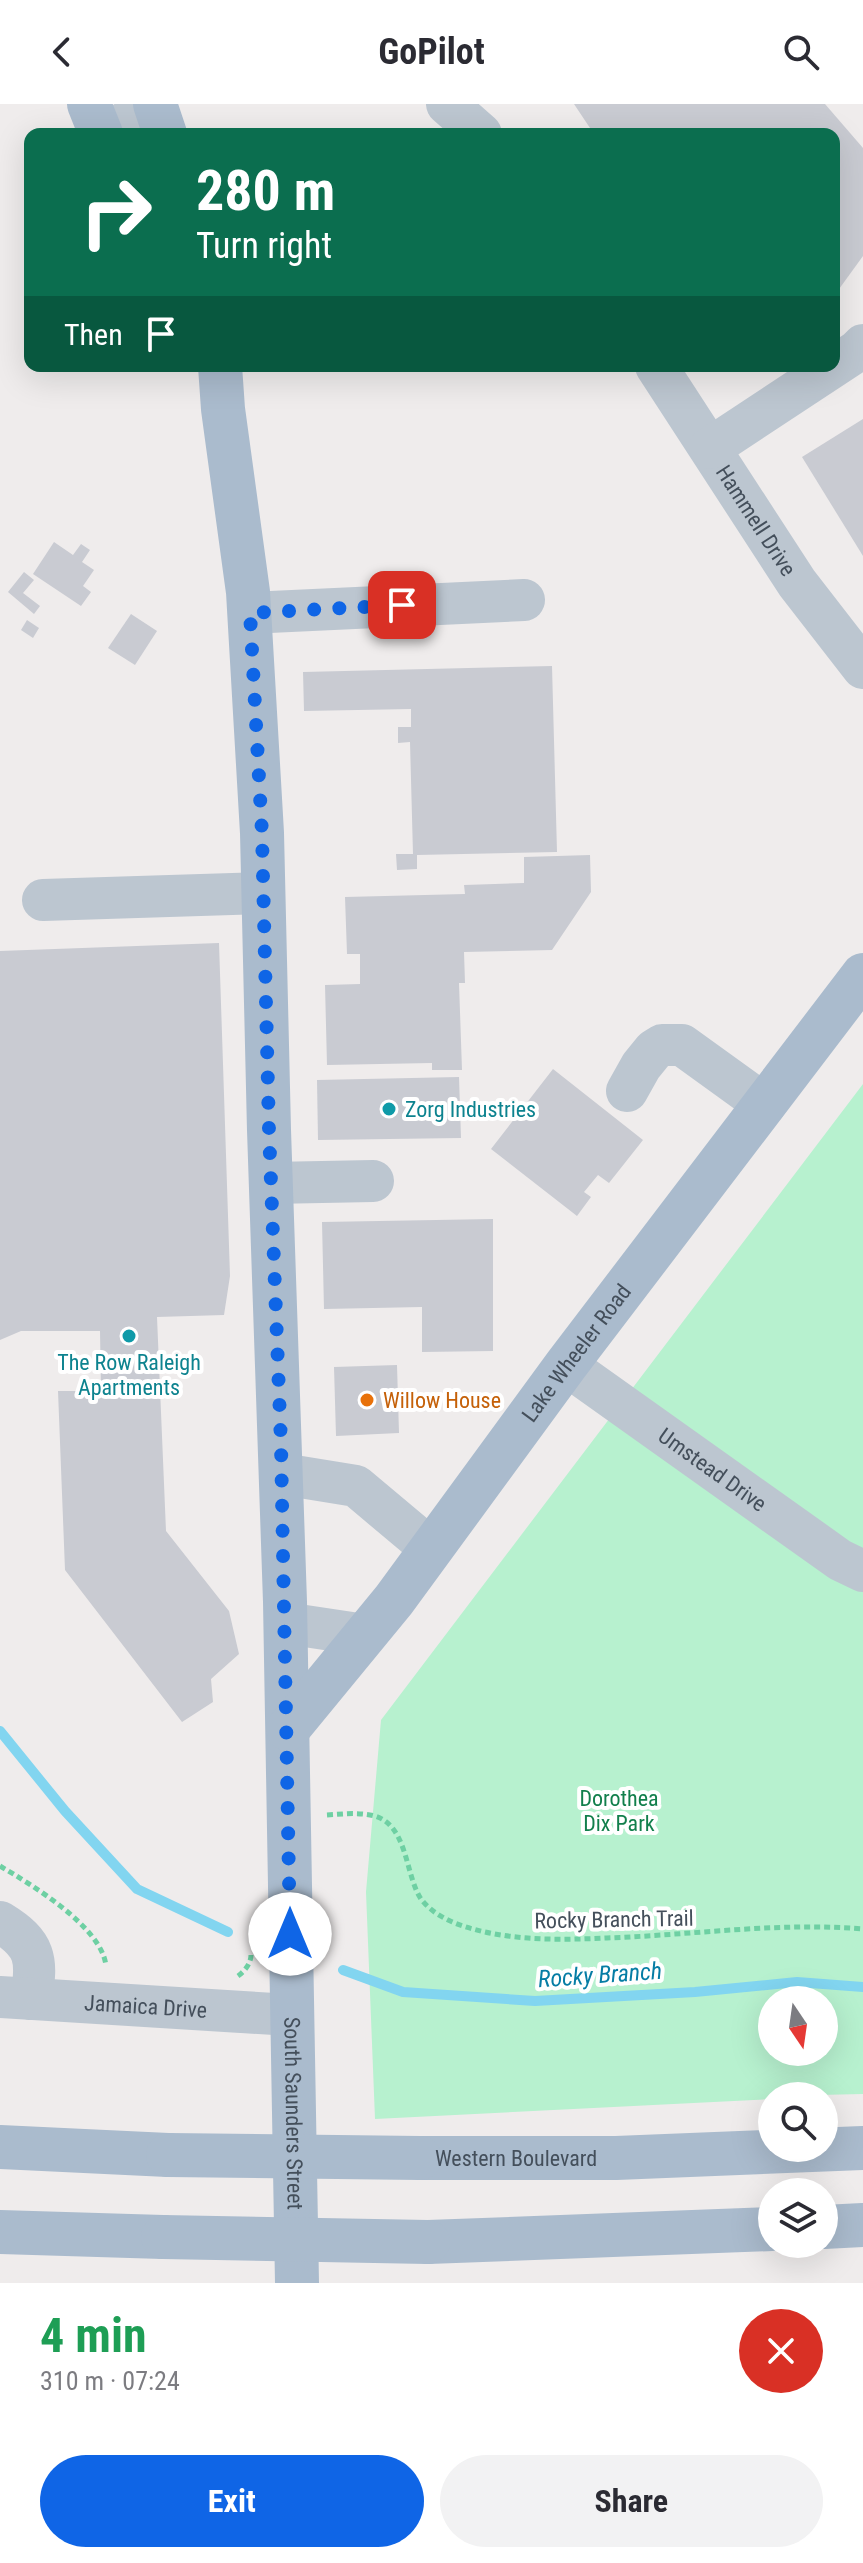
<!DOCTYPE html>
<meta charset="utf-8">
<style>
:root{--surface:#fff;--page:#f2f2f3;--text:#2b2b33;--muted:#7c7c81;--accent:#0f65e6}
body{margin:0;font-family:"Roboto Condensed",sans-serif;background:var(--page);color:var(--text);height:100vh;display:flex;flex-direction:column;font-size:30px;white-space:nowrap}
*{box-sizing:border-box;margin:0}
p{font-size:26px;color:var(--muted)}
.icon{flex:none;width:44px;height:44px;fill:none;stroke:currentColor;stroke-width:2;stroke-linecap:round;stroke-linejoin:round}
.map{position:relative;height:2179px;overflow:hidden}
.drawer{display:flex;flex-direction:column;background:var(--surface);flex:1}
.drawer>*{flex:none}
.banner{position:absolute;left:24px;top:24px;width:816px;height:244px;border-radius:16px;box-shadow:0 8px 32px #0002;background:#0b6e4f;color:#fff;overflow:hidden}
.needle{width:52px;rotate:167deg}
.tools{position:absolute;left:758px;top:1882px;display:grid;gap:16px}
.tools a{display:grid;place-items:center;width:80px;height:80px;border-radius:50%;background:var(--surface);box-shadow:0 8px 32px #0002;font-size:40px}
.pin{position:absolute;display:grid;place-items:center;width:68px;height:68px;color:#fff;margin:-34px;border-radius:16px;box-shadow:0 4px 12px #0006}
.me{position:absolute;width:88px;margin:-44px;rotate:0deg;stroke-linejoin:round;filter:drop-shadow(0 0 6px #0008)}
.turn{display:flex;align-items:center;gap:28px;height:168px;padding:0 40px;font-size:36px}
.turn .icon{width:104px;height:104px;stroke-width:2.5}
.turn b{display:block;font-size:56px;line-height:68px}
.then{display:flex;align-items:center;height:76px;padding:0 40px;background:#0003;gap:16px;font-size:30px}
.round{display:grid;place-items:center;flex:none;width:84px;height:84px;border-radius:42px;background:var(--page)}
.overview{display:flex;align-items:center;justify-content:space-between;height:136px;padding:0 40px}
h1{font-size:48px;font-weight:700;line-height:60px;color:#1e9e55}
.action{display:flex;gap:16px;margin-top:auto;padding:16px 40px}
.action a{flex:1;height:92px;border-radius:48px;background:var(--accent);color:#fff;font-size:32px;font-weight:700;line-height:92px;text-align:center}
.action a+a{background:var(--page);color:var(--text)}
header{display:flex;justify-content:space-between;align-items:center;height:104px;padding:0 40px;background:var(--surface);font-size:36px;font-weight:700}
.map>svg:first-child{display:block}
.green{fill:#b7f1cf;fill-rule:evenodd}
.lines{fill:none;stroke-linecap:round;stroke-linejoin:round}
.stream{stroke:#82d5f0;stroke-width:10}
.building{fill:#c9cbd2}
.path{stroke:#6ed0a3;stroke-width:5;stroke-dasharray:6 4;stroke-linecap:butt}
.minor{stroke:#bcc6d0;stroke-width:42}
.major{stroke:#aabbcd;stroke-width:44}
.major-bridge{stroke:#aabbcd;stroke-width:44}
.route{stroke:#0f65e6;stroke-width:14;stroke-dasharray:0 25.2}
.culture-dot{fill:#0f9aa8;stroke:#fff;stroke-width:3}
.food-dot{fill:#e8710a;stroke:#fff;stroke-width:3}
.labels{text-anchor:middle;stroke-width:8;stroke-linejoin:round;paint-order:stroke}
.street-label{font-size:22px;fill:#444f5b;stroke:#fff}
.culture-label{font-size:22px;fill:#0d838f;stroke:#fff;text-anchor:start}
.food-label{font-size:22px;fill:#c56008;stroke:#fff;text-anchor:start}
.park-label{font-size:22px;fill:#127f4c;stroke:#fff}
.water-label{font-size:24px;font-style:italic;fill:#067da5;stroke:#fff}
</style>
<header><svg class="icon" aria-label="back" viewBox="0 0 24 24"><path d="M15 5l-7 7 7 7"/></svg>GoPilot<svg class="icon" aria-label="search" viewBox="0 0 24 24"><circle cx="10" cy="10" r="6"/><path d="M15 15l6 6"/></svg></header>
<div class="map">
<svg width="863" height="2179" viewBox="0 0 863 2179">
<rect width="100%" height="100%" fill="#efecec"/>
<!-- green -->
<path class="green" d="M863,980V1990L772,1992V1995L375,2015L366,1788L381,1616ZM772,1896H824V1948H772Z"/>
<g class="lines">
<!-- stream -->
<g class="stream">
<path d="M0,1627L65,1707L137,1785L228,1828"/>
<path d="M343,1866L403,1888L535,1897L695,1888L797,1878L863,1883"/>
</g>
</g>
<!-- building -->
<g class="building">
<path d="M574,0H825L863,44V152L834,192V30H594Z"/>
<path d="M863,315V452L802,353Z"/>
<path d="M54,438L73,451L81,440L90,446L82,458L94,466L83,482L91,488L81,502L33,470Z"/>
<path d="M24,468L34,476L23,489L40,502L34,510L8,488Z"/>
<path d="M131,510L157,527L135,561L108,544Z"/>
<path d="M27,516L39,524L33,534L21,526Z"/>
<path d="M552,562L557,748L417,751V765L397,766L396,750H413L410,638L398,639V623H411V605L304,607L303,568Z"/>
<path d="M590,751L591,788L552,846L464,848L465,879H459L462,966H432V959L327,961L325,881L360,880V850H347L345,793L465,790L464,781L524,779V753Z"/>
<path d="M219,839L230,1172L224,1211L157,1213L166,1427L229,1507L239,1550L211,1575L213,1598L182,1618L65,1466L58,1287H101L100,1227H21L0,1236V847Z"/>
<path d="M553,965L643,1036L609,1079L598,1071L584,1088L591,1093L577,1112L491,1045Z"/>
<path d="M459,973L461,1034L318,1036L317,976Z"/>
<path d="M493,1115V1247L422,1248V1203L324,1205L322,1118Z"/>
<path d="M397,1261L399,1329L336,1332L334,1263Z"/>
</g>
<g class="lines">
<!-- path -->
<g class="path">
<path d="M327,1711C343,1710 359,1708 375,1712C408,1722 405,1771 421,1795C433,1811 454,1820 473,1825C517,1837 562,1836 607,1834C692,1831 778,1818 863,1825"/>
<path d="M0,1762C32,1781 102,1823 106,1862"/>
<path d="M238,1872C245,1867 251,1859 251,1851"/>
</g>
<!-- minor -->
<g class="minor">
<path d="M447,0L481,30"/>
<path d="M105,30L156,0"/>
<path id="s1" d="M656,262L797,479L863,564"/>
<path d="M710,344L857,247L863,241"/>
<path d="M250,509L524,496"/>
<path d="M43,796L264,789"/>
<path d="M627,987L641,962L654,946L662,941H682L765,1001"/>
<path d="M271,1079L373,1077"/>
<path id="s2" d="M566,1261L840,1456L863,1467"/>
<path d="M282,1370L356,1382L431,1445"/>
<path d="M285,1519L365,1531"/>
<path d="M0,1818C36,1840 38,1855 31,1895"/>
<path id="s3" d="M0,1893L291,1911"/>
</g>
<!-- major -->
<g class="major">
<path d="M89,0L101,30"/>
<path d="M155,0L165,30"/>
<path id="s4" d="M220,262L223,305L248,488L262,729L269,1026L285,1498L297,2179"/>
<path id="s5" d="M288,1625L394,1496L566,1261L863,871"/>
<path d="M0,2043L168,2051"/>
<path id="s6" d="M420,2054H616L863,2044"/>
<path d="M824,2123L863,2121"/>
<path d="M0,2128L163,2133"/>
<path d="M428,2138L772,2125"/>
</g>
<!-- major-bridge -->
<g class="major-bridge">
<path d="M168,2051L420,2054"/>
<path d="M163,2133L428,2138"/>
</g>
</g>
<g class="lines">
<!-- route -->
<path class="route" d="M290,1830L281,1340L269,1026L262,729L250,509L402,501"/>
</g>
<!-- markers -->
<g class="culture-dot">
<circle cx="389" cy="1005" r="8"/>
<circle cx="129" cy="1232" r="8"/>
</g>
<circle class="food-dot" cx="367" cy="1296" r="8"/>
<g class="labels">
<!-- street labels -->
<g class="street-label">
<text dy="8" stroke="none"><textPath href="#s1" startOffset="184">Hammell Drive</textPath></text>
<text dy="8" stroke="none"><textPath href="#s5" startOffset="474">Lake Wheeler Road</textPath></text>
<text dy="8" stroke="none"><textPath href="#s2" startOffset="180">Umstead Drive</textPath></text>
<text transform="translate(614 1815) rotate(-1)" y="8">Rocky Branch Trail</text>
<text dy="8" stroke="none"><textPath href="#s3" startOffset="146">Jamaica Drive</textPath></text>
<text dy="8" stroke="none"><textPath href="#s4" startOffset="1750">South Saunders Street</textPath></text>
<text dy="8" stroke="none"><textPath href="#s6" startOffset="96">Western Boulevard</textPath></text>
</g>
<!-- culture labels -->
<g class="culture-label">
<text x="405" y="1013">Zorg Industries</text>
<text x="129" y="1266" text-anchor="middle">The Row Raleigh<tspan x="129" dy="25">Apartments</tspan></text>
</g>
<!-- food labels -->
<g class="food-label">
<text x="383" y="1304">Willow House</text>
</g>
<!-- park labels -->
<g class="park-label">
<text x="619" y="1702">Dorothea<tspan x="619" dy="25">Dix Park</tspan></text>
</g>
<!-- water labels -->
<g class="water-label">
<text transform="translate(600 1871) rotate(-4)" y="8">Rocky Branch</text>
</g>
</g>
</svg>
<div class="tools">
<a><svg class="needle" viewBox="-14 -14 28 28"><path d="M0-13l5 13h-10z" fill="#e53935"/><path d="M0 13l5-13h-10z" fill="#7c7c81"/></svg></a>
<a><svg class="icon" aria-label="search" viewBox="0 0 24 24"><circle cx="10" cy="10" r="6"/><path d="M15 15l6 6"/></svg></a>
<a><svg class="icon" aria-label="layers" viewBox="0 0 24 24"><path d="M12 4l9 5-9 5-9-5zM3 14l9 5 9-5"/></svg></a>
</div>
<div class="pin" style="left:402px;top:501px;background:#d93025"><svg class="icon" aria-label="arrive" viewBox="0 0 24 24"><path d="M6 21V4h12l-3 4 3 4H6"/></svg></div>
<svg class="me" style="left:290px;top:1830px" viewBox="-20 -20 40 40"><circle r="19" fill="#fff"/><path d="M0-13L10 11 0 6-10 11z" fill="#0f65e6"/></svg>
<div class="banner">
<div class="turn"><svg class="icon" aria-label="right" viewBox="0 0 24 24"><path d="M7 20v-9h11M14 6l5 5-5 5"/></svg><div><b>280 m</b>Turn right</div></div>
<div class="then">Then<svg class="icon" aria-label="arrive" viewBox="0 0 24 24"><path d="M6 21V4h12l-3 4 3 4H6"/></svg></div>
</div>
</div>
<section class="drawer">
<div class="overview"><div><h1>4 min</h1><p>310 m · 07:24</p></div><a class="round" style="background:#d93025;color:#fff"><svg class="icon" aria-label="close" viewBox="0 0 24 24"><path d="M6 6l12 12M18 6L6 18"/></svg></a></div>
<div class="action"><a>Exit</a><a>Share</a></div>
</section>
